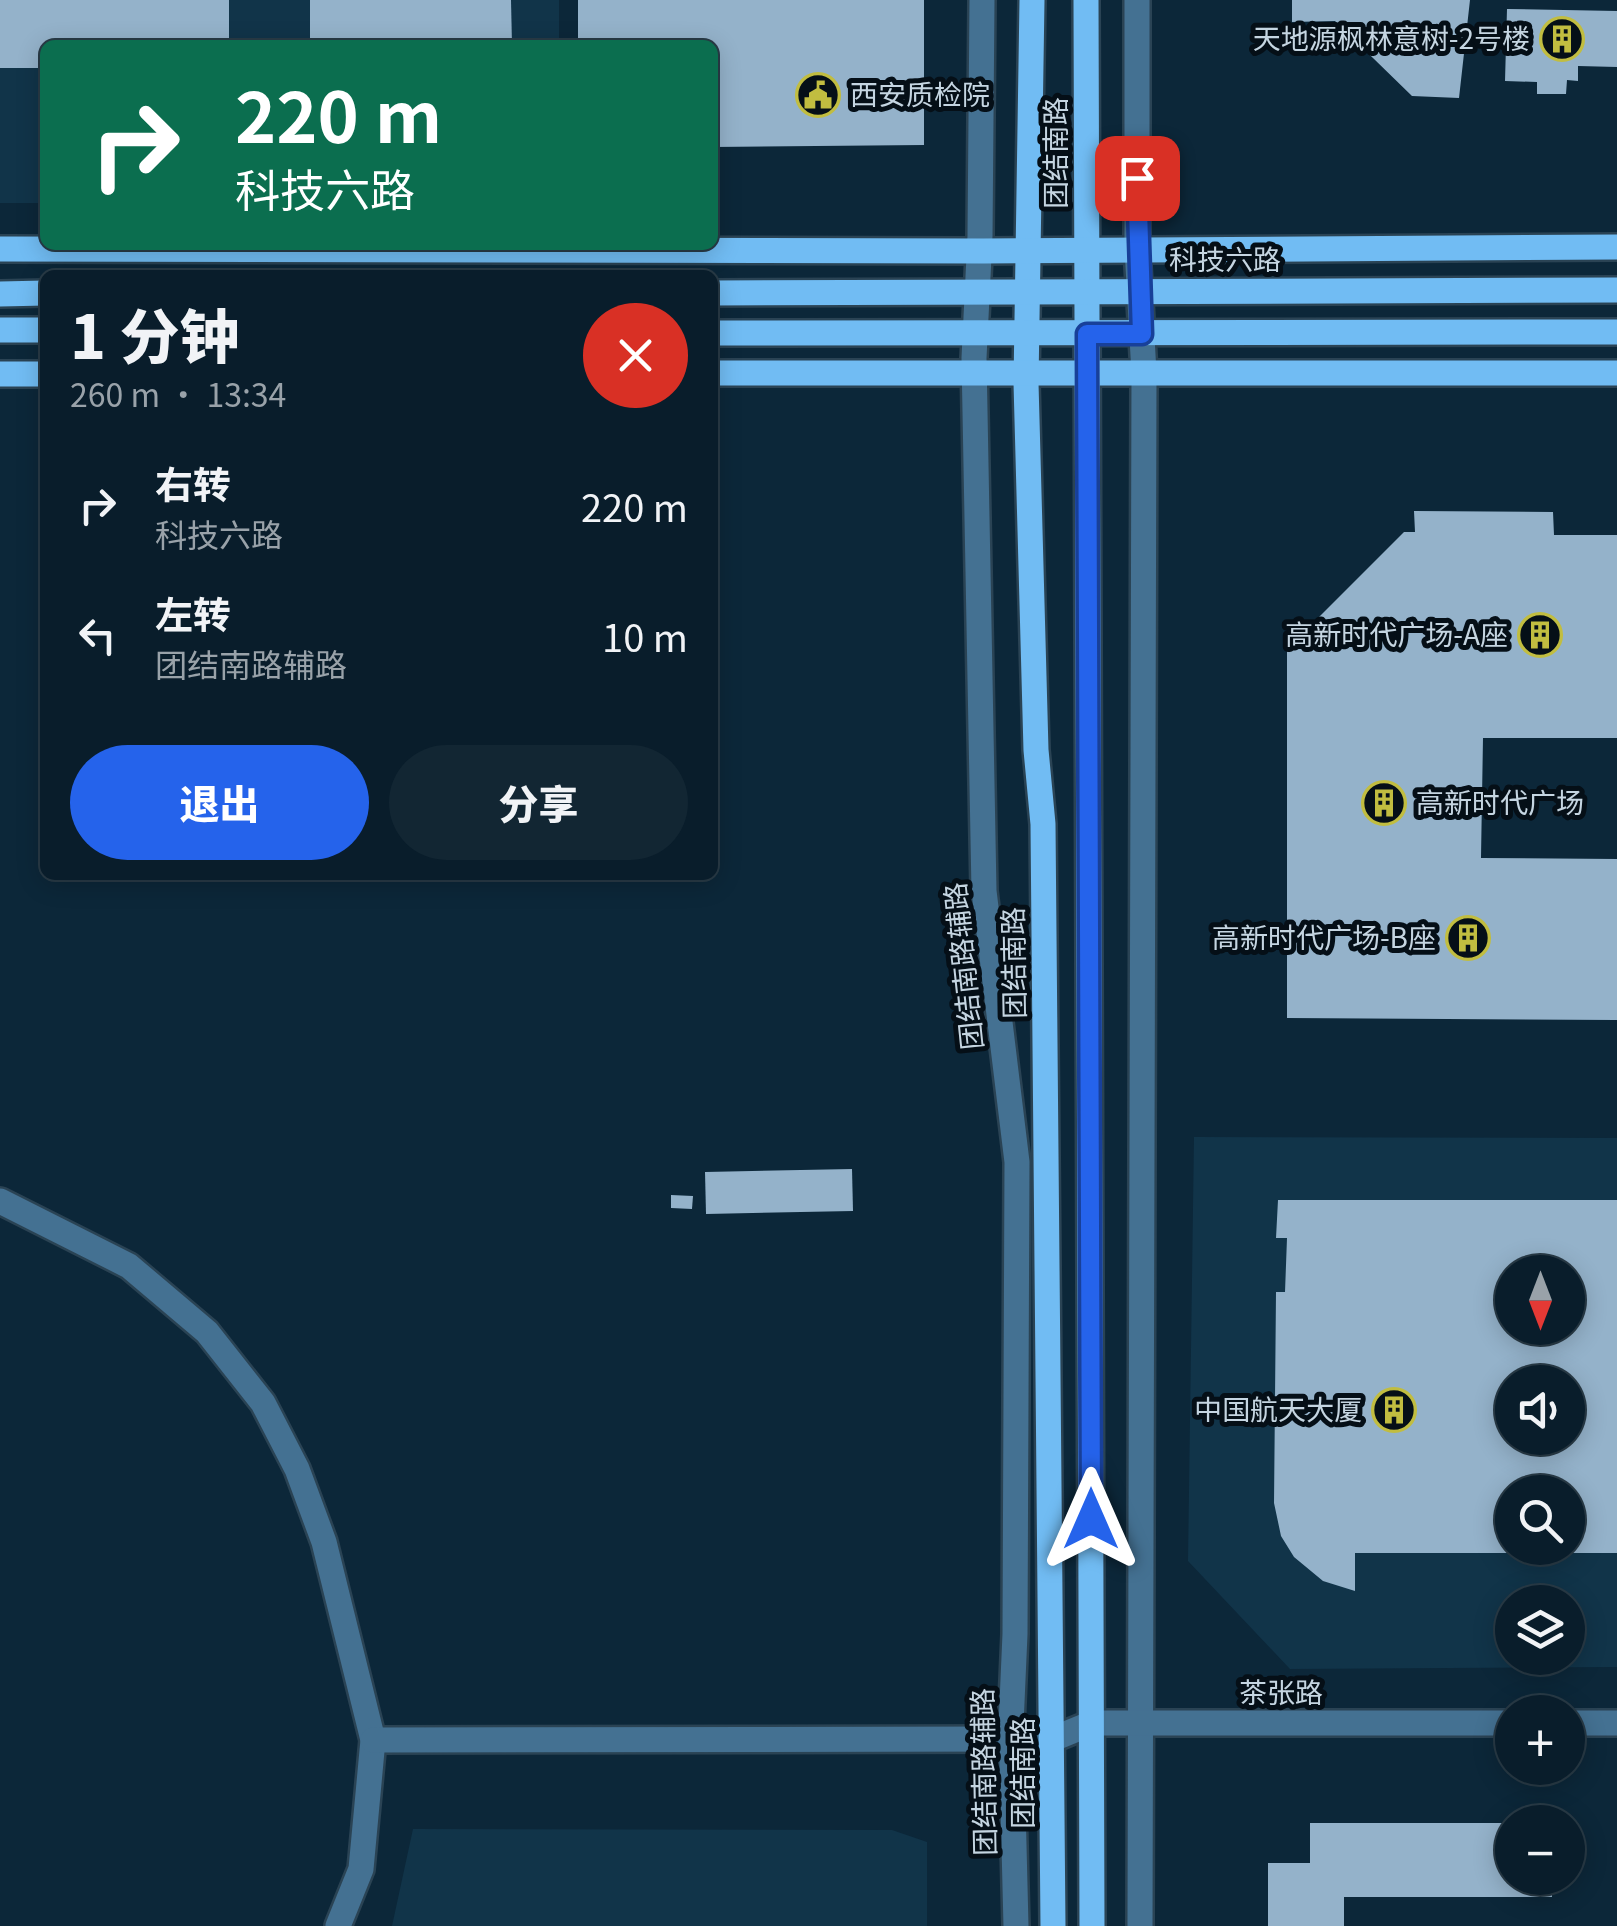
<!DOCTYPE html>
<html lang="zh">
<meta charset="utf-8">
<style>
:root{--surface:#091d2b;--page:#122633;--text:#f1f3f6;--muted:#99a2a9;--line:#293b47;--accent:#2563eb}
body{margin:0;font-family:Georgia,"Noto Sans SC",serif;background:var(--page);color:var(--text);height:100vh;display:flex;flex-direction:column;font-size:38px;white-space:nowrap}
*{box-sizing:border-box;margin:0}
p{font-size:32px;color:var(--muted)}
.icon{flex:none;width:55px;height:55px;fill:none;stroke:currentColor;stroke-width:2;stroke-linecap:round;stroke-linejoin:round}
.map{position:relative;flex:1;overflow:hidden}
.details{position:absolute;left:40px;top:270px;width:678px;height:610px;display:flex;flex-direction:column;background:var(--surface);border-radius:15px;box-shadow:0 5px 25px #0003,0 0 0 2px var(--line)}
.details>*{flex:none}
.hud{position:absolute;left:40px;top:40px;width:678px;height:210px;border-radius:15px;box-shadow:0 5px 25px #0003,0 0 0 2px var(--line);background:#0b6e4f;color:#fff;overflow:hidden}
.needle{width:65px;rotate:180deg}
.controls{position:absolute;left:1495px;top:1255px;display:grid;gap:20px}
.controls a{display:grid;place-items:center;width:90px;height:90px;border-radius:50%;background:var(--surface);box-shadow:0 5px 25px #0003,0 0 0 2px var(--line);font-size:50px}
.pin{position:absolute;display:grid;place-items:center;width:85px;height:85px;color:#fff;margin:-42px;border-radius:20px;box-shadow:0 5px 15px #0006}
.me{position:absolute;width:110px;margin:-55px;rotate:0deg;stroke-linejoin:round;filter:drop-shadow(0 0 8px #0008)}
.turn{display:flex;align-items:center;gap:35px;height:210px;padding:0 30px;font-size:45px}
.turn .icon{width:130px;height:130px;stroke-width:2.5}
.turn b{display:block;font-size:70px;line-height:85px}
.round{display:grid;place-items:center;flex:none;width:105px;height:105px;border-radius:52px;background:var(--page)}
.head{display:flex;align-items:center;justify-content:space-between;height:170px;padding:0 30px}
h1{font-size:60px;font-weight:800;line-height:75px}
.button{display:flex;gap:20px;margin-top:auto;padding:20px 30px}
.button a{flex:1;height:115px;border-radius:60px;background:var(--accent);color:#fff;font-size:40px;font-weight:800;line-height:115px;text-align:center}
.button a+a{background:var(--page);color:var(--text)}
ul{padding:0;list-style:none}
li{display:flex;align-items:center;gap:30px;height:130px;padding:0 30px}
li div{flex:1}
li b{display:block;font-size:38px}
li em{font-style:normal}
.map>svg:first-child{display:block}
.built{fill:#113449;fill-rule:evenodd}
.building{fill:#94b2ca;fill-rule:evenodd}
.lines{fill:none;stroke-linecap:round;stroke-linejoin:round}
.minor-casing{stroke:#2a4354;stroke-width:30}
.major-casing{stroke:#2a4354;stroke-width:30}
.minor{stroke:#447192;stroke-width:25}
.major{stroke:#71bcf3;stroke-width:25}
.route-casing{stroke:#184099;stroke-width:25}
.route{stroke:#2563eb;stroke-width:18}
.labels{text-anchor:middle;stroke-width:10;stroke-linejoin:round;paint-order:stroke}
.poi-label{font-size:28px;fill:#c5d5e1;stroke:#050f17;text-anchor:end}
.street-label{font-size:28px;fill:#c5d5e1;stroke:#050f17}
</style>
<div class="map">
<svg width="1617" height="1926" viewBox="0 0 1617 1926">
<rect width="100%" height="100%" fill="#0c2739"/>
<!-- built -->
<g class="built">
<path d="M0,0H559V45H45V203H0Z"/>
<path d="M1194,1137L1617,1138V1667L1290,1669L1188,1561ZM1512,1272H1568V1328H1512ZM1512,1382H1568V1438H1512ZM1512,1492H1568V1548H1512ZM1512,1602H1568V1658H1512Z"/>
<path d="M413,1829L892,1830L927,1842V1926H392Z"/>
</g>
<!-- building -->
<g class="building">
<path d="M0,0H229V45H45V68H0Z"/>
<path d="M310,0H511L512,45H310Z"/>
<path d="M578,0H924V145L712,147V45H578Z"/>
<path d="M1292,0H1470L1459,98L1412,96L1335,21L1292,22Z"/>
<path d="M1507,9L1617,11V67L1578,66V81L1567,80L1566,94H1537V82L1505,81Z"/>
<path d="M1414,511L1553,512L1554,535H1617V738H1483L1481,858L1617,859V1020L1287,1018V643H1308L1309,627L1404,532H1415Z"/>
<path d="M852,1169L853,1211L706,1214L705,1172Z"/>
<path d="M671,1195L693,1196L692,1209L671,1208Z"/>
<path d="M1278,1200H1617V1553H1355V1591L1323,1581L1294,1557L1281,1536L1274,1503L1276,1292H1285L1287,1238H1276ZM1512,1272H1568V1328H1512ZM1512,1382H1568V1438H1512ZM1512,1492H1568V1548H1512Z"/>
<path d="M1310,1823H1512V1878H1552V1897H1344V1926H1268V1863H1310Z"/>
</g>
<g class="lines">
<!-- minor casing -->
<g class="minor-casing">
<g id="minor">
<path d="M982,0L980,236L974,358L984,891L1017,1162L1015,1634L1011,1725L1016,1926"/>
<path d="M1137,0V248L1144,373L1140,1926"/>
<path d="M0,1201L129,1266L207,1332L263,1403L297,1469L324,1542L373,1740L361,1869L338,1926"/>
<path d="M1568,1723H1617"/>
<path d="M373,1740L1053,1739L1092,1723H1512"/>
</g>
</g>
<!-- major casing -->
<g class="major-casing">
<g id="major">
<path d="M1032,0L1026,383L1036,750L1043,824L1053,1926"/>
<path d="M1086,0L1092,1926"/>
<path d="M0,249L983,251L1617,247"/>
<path d="M712,293L1617,290"/>
<path d="M0,294L45,293"/>
<path d="M0,330H45"/>
<path d="M712,333L1617,332"/>
<path d="M712,373H1617"/>
<path d="M0,374H45"/>
</g>
</g>
<!-- minor -->
<use href="#minor" class="minor"/>
<!-- major -->
<use href="#major" class="major"/>
</g>
<g class="lines">
<!-- route casing -->
<g class="route-casing">
<path id="route" d="M1091,1519L1087,334H1142L1137,178"/>
</g>
<!-- route -->
<use href="#route" class="route"/>
</g>
<!-- icons -->
<defs>
<g id="building-ring" transform="scale(2.25)"><circle r="9.5" fill="#050f17" stroke="#c1bd40" stroke-width="1.5"/><path d="M-4-6H4V6H1V3H-1V6H-4ZM-2.5-4.3h1.7v1.8h-1.7ZM.8-4.3h1.7v1.8H.8ZM-2.5-1h1.7V.8h-1.7ZM.8-1h1.7V.8H.8Z" fill="#c1bd40"/></g>
<g id="civic-ring" transform="scale(2.25)"><circle r="9.5" fill="#050f17" stroke="#c1bd40" stroke-width="1.5"/><path d="M-.6-6.5H3V-4.5H.6V-3L4-1V1h2V6H-6V1h2V-1L-.6-3ZM-1.2 2.5V6h2.4V2.5Z" fill="#c1bd40"/></g>
</defs>
<g fill-rule="evenodd">
<use href="#building-ring" x="1562" y="39"/>
<use href="#civic-ring" x="818" y="95"/>
<use href="#building-ring" x="1540" y="635"/>
<use href="#building-ring" x="1384" y="803"/>
<use href="#building-ring" x="1468" y="938"/>
<use href="#building-ring" x="1394" y="1410"/>
</g>
<g class="labels">
<!-- poi labels -->
<g class="poi-label">
<text x="1530" y="49">天地源枫林意树-2号楼</text>
<text x="850" y="105" text-anchor="start">西安质检院</text>
<text x="1508" y="645">高新时代广场-A座</text>
<text x="1416" y="813" text-anchor="start">高新时代广场</text>
<text x="1436" y="948">高新时代广场-B座</text>
<text x="1362" y="1420">中国航天大厦</text>
</g>
<!-- street labels -->
<g class="street-label">
<text transform="translate(1056 153) rotate(-90)" y="10">团结南路</text>
<text x="1225" y="270">科技六路</text>
<text transform="translate(1014 963) rotate(-91)" y="10">团结南路</text>
<text transform="translate(964 966) rotate(-96)" y="10">团结南路辅路</text>
<text x="1281" y="1703">茶张路</text>
<text transform="translate(984 1772) rotate(-91)" y="10">团结南路辅路</text>
<text transform="translate(1023 1773) rotate(-90)" y="10">团结南路</text>
</g>
</g>
</svg>
<div class="controls">
<a><svg class="needle" viewBox="-14 -14 28 28"><path d="M0-13l5 13h-10z" fill="#e53935"/><path d="M0 13l5-13h-10z" fill="#99a2a9"/></svg></a>
<a><svg class="icon" aria-label="sound" viewBox="0 0 24 24"><path d="M4 9h4l5-4v14l-5-4H4zM17 9q2 3 0 6"/></svg></a>
<a><svg class="icon" aria-label="search" viewBox="0 0 24 24"><circle cx="10" cy="10" r="6"/><path d="M15 15l6 6"/></svg></a>
<a><svg class="icon" aria-label="layers" viewBox="0 0 24 24"><path d="M12 4l9 5-9 5-9-5zM3 14l9 5 9-5"/></svg></a>
<a>+</a>
<a>−</a>
</div>
<div class="pin" style="left:1137px;top:178px;background:#d93025"><svg class="icon" aria-label="arrive" viewBox="0 0 24 24"><path d="M6 21V4h12l-3 4 3 4H6"/></svg></div>
<svg class="me" style="left:1091px;top:1519px" viewBox="-20 -20 40 40"><path d="M0-17L14 15 0 8-14 15z" fill="#2563eb" stroke="#fff" stroke-width="4"/></svg>
<div class="hud">
<div class="turn"><svg class="icon" aria-label="right" viewBox="0 0 24 24"><path d="M7 20v-9h11M14 6l5 5-5 5"/></svg><div><b>220 m</b>科技六路</div></div>
</div>
<section class="details">
<div class="head"><div><h1>1 分钟</h1><p>260 m · 13:34</p></div><a class="round" style="background:#d93025;color:#fff"><svg class="icon" aria-label="close" viewBox="0 0 24 24"><path d="M6 6l12 12M18 6L6 18"/></svg></a></div>
<ul>
<li><svg class="icon" aria-label="right" viewBox="0 0 24 24"><path d="M7 20v-9h11M14 6l5 5-5 5"/></svg><div><b>右转</b><p>科技六路</p></div><em>220 m</em></li>
<li><svg class="icon" aria-label="left" viewBox="0 0 24 24"><path d="M17 20v-9H6M10 6l-5 5 5 5"/></svg><div><b>左转</b><p>团结南路辅路</p></div><em>10 m</em></li>
</ul>
<div class="button"><a>退出</a><a>分享</a></div>
</section>
</div>
